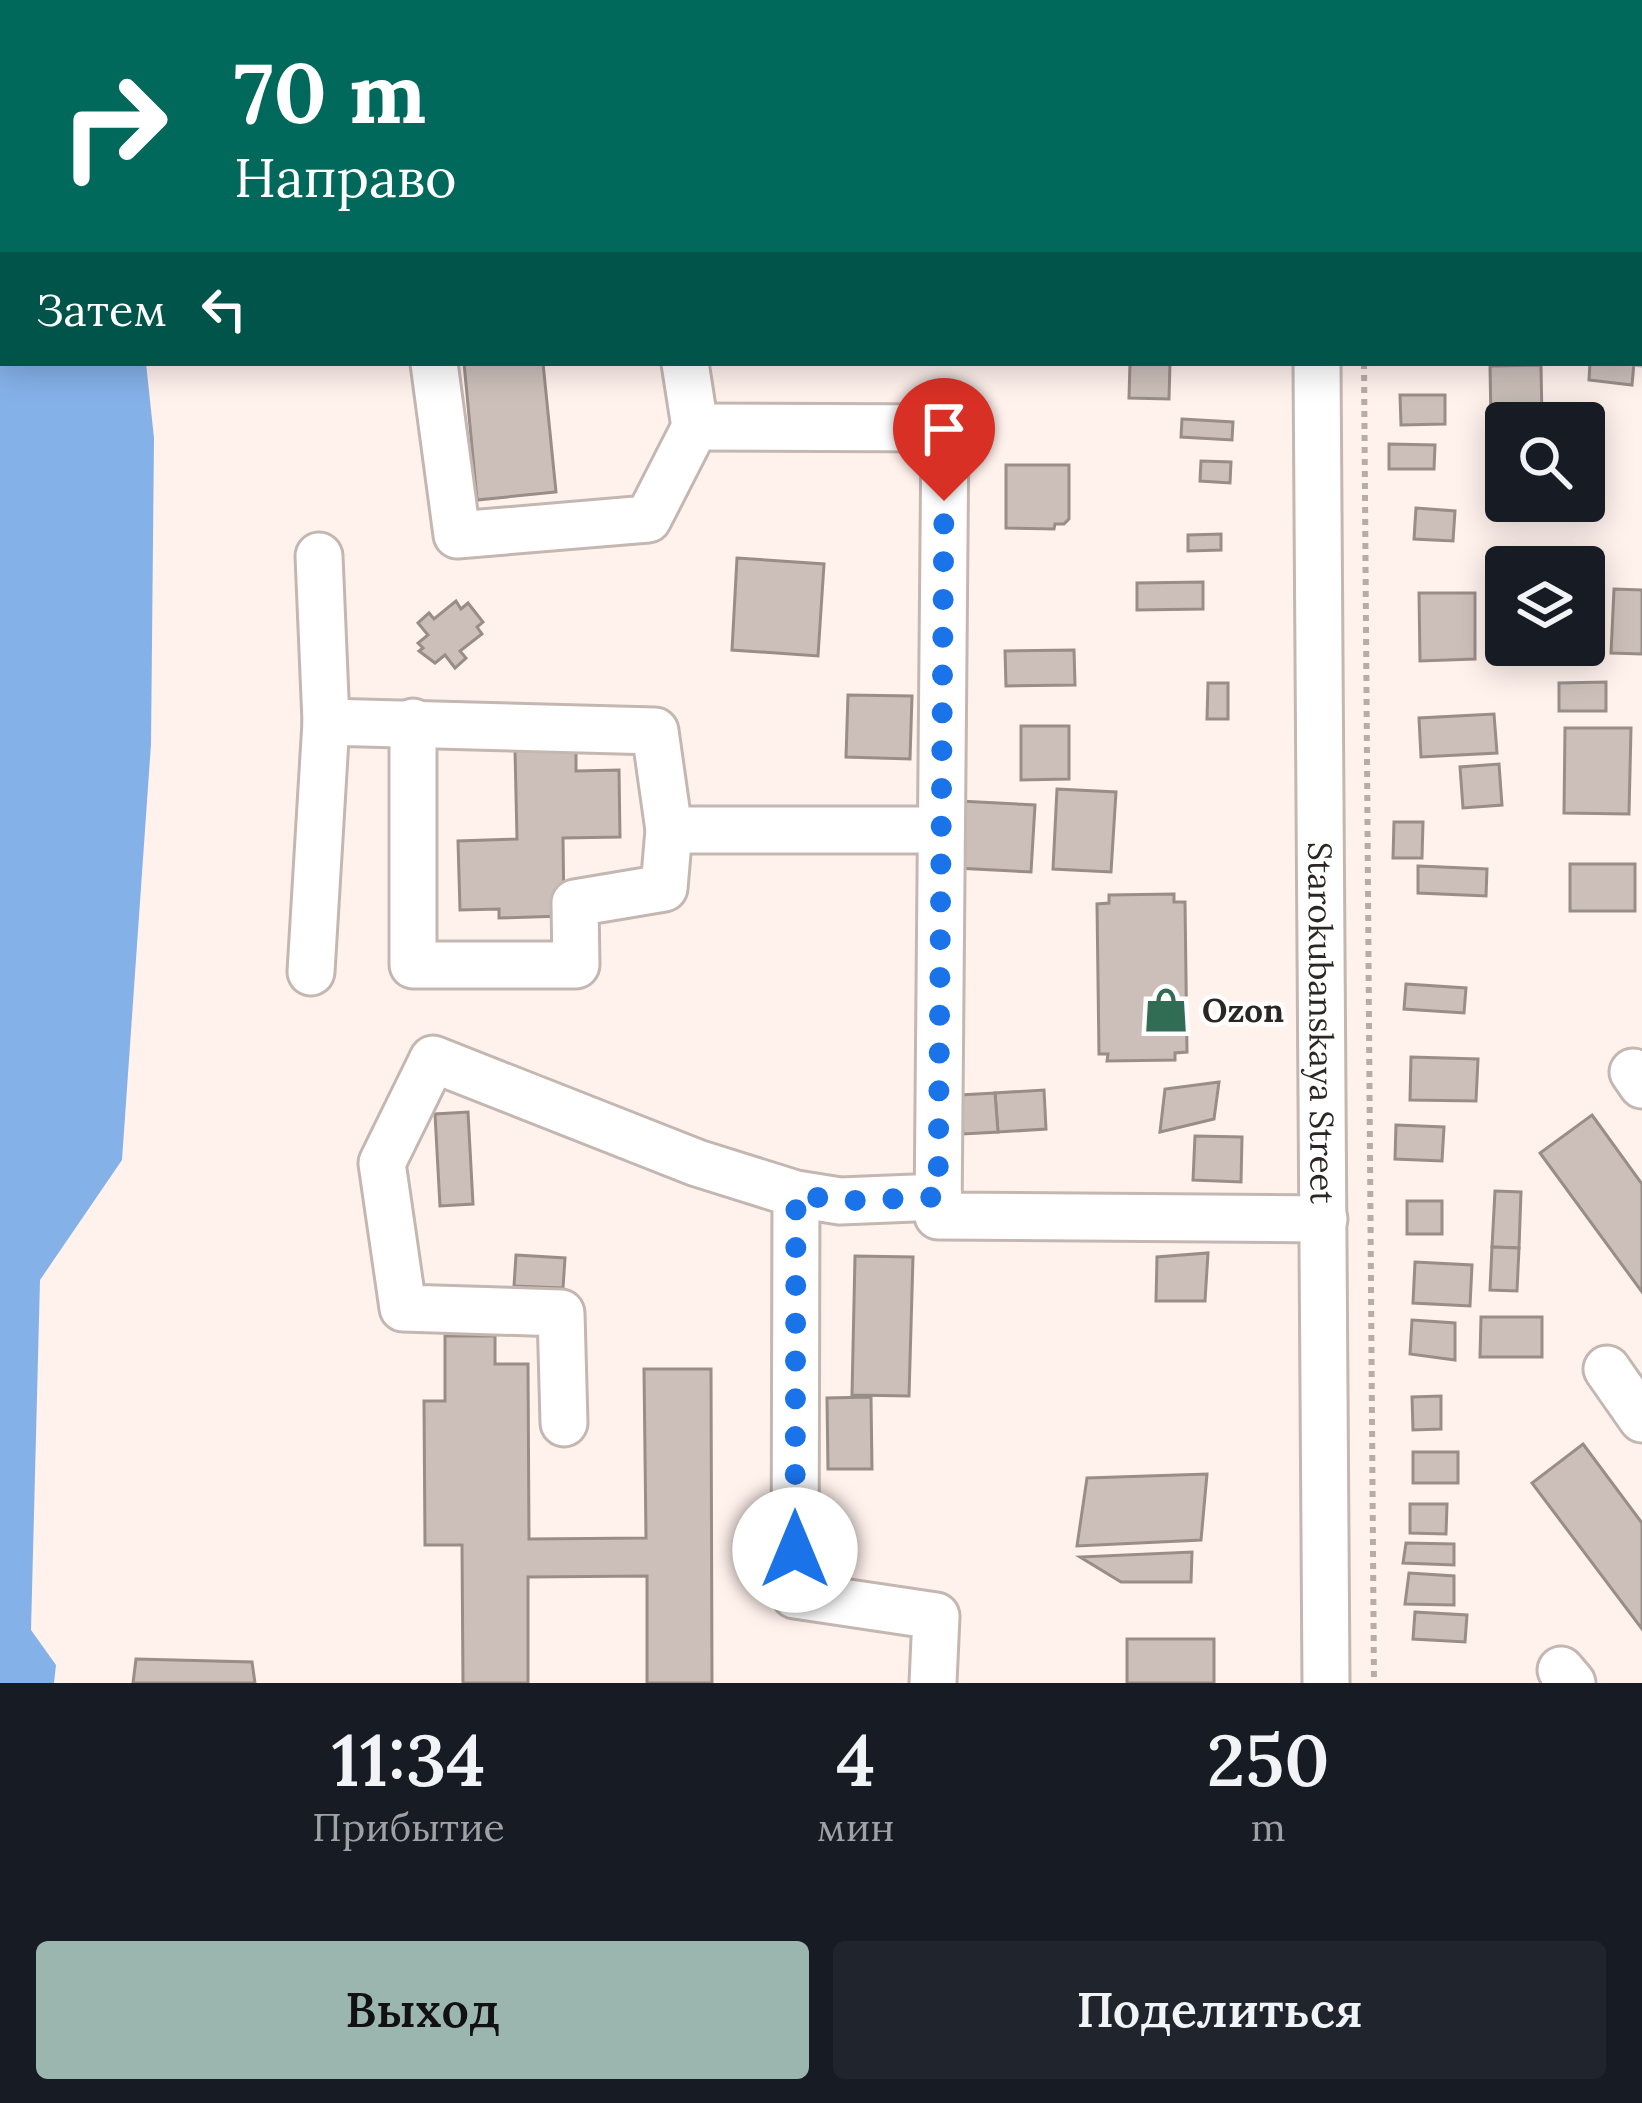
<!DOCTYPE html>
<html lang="ru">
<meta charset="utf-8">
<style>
:root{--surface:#171b24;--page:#20242c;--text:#f1f3f6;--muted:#9ea1a6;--accent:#9bb6ae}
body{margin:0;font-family:Lora,serif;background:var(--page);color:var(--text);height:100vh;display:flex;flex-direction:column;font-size:45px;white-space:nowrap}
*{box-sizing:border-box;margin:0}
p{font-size:39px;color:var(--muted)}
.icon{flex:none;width:66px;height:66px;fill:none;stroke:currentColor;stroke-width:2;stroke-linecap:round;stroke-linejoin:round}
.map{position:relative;height:1683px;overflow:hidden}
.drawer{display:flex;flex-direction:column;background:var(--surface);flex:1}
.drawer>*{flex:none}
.hud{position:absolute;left:0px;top:0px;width:1644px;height:366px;box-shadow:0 6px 30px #0003;background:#00695c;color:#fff;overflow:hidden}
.fabs{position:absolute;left:1485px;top:402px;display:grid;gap:24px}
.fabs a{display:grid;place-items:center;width:120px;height:120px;border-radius:12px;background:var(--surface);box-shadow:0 6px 30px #0003;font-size:60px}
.pin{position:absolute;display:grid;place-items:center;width:102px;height:102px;color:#fff;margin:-123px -51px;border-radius:50% 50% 50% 0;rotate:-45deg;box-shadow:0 0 12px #0007}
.pin .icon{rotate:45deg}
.me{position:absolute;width:132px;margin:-66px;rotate:0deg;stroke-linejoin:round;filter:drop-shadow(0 0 9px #0008)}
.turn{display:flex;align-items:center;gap:42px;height:252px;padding:0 36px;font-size:54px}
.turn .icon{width:156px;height:156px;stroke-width:2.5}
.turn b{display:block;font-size:84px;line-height:102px}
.then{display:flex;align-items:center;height:114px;padding:0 36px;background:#0003;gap:24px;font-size:45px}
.eta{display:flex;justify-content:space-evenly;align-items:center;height:204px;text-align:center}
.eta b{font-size:72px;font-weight:600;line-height:84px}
.primary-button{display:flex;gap:24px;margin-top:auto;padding:24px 36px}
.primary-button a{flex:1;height:138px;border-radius:12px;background:var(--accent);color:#111;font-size:48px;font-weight:600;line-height:138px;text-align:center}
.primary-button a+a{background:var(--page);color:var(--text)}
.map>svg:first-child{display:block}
.water{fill:#85b1e9}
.building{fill:#ccbfba;stroke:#998d88;stroke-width:3}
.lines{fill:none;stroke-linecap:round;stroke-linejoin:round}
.minor-casing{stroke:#c4b7b2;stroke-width:51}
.path{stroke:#b7aca8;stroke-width:6;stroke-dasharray:6 6;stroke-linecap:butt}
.minor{stroke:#fff;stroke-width:45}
.route{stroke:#1a73e8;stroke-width:21;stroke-dasharray:0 37.8}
.labels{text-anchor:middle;stroke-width:9;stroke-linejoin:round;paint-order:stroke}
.poi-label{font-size:33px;font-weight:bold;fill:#2b2624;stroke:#fff;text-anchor:start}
.street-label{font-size:33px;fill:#2b2624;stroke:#fff}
</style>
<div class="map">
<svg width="1642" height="1683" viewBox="0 0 1642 1683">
<rect width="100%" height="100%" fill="#fff1ec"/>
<!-- water -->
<path class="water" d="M0,0L89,3H3V363H146L154,438L151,744L122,1160L40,1280L31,1630L56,1665L54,1683H0Z"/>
<!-- building -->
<g class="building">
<path d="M475,0H567V3H476Z"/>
<path d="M1596,0H1642V132L1641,3Z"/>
<path d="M464,363H543L556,492L477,500Z"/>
<path d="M1130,363H1170L1169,399L1129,398Z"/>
<path d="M1590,363H1634L1632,385L1589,380Z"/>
<path d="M1541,365L1542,420L1491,421L1490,366Z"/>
<path d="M1400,395H1445V424L1401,425Z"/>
<path d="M1182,419L1233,422L1232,440L1181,437Z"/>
<path d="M1389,444L1435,445L1434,469H1389Z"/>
<path d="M1201,461L1231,462L1230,483L1200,481Z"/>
<path d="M1006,465H1069V519L1064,524H1055L1054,529L1006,528Z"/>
<path d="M1416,508L1455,511L1453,541L1414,539Z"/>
<path d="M1221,534V550L1188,551V535Z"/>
<path d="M737,558L824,564L818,656L732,650Z"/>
<path d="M1203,582V609L1137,610V583Z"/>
<path d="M1614,589L1642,590V654L1611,653Z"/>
<path d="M1419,593H1475V659L1420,661Z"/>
<path d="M456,601L461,609L468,603L483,622L477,627L482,634L460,651L466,658L455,668L445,655L435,663L419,651L423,648L418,643L428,635L418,623L429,613L434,619Z"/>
<path d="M1074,650L1075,685L1006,686L1005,651Z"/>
<path d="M1606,682V711H1559V683Z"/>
<path d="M1208,683H1228V719H1207Z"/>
<path d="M848,695L912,696L910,759L846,757Z"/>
<path d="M1494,714L1497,753L1421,757L1419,718Z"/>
<path d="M1021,726H1069V779L1021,780Z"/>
<path d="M1565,728H1631L1629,814L1564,813Z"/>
<path d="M576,748V771L619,770L620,837L563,838L564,916L499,918V909L460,910L458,841L517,839L515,750Z"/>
<path d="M1499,764L1502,805L1463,808L1460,767Z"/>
<path d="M1057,789L1116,792L1111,872L1053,869Z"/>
<path d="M959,801L1035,805L1031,872L956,868Z"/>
<path d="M1394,822H1423L1422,858H1393Z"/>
<rect x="1570" y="864" width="65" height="47"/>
<path d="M1418,866L1487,869L1486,896L1418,893Z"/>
<path d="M1174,894V902H1185L1187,1052L1175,1053V1060L1107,1061L1108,1054H1099L1097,904L1109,903V895Z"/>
<path d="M1406,984L1466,988L1464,1013L1404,1009Z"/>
<path d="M1411,1057L1478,1059L1476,1101L1410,1100Z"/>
<path d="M1219,1082L1214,1119L1160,1132L1165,1089Z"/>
<path d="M1044,1090L1046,1129L998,1132L995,1093Z"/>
<path d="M995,1093L998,1132L963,1134L960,1095Z"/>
<path d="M468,1112L473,1204L440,1206L435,1114Z"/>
<path d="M1592,1115L1642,1184V1292L1540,1153Z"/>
<path d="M1396,1125L1444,1127L1442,1161L1395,1159Z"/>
<path d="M1195,1136L1242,1137L1241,1182L1193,1180Z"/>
<path d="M1495,1191L1521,1192L1519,1248L1492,1247Z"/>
<rect x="1407" y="1201" width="35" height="33"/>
<path d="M1492,1247L1519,1248L1517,1291L1490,1290Z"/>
<path d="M1208,1253L1205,1301H1156L1157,1257Z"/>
<path d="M516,1255L565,1258L563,1288L514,1286Z"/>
<path d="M855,1256L913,1257L909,1396L852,1395Z"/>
<path d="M1415,1262L1472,1265L1470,1306L1413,1303Z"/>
<path d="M1481,1317H1542V1357H1480Z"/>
<path d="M1412,1320L1455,1323V1360L1410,1354Z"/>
<path d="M445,1336H495V1364H528L529,1539L646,1538L644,1369H711L712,1683H647V1576L528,1577V1683H463L462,1545H425L424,1401H445Z"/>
<path d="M1441,1396V1429L1413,1430L1412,1397Z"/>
<path d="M871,1397L872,1469H828L827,1398Z"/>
<path d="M1583,1444L1642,1523V1629L1532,1483Z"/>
<rect x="1413" y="1452" width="45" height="31"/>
<path d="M1207,1474L1201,1540L1077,1546L1087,1478Z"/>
<path d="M1410,1504H1447L1446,1534L1410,1533Z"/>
<path d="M1406,1543L1454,1544V1565L1403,1563Z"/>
<path d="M1192,1552L1191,1582H1121L1080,1557Z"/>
<path d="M1409,1573L1454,1576V1605L1405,1604Z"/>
<path d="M1415,1612L1467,1615L1465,1642L1413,1639Z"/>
<rect x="1127" y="1639" width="87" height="44"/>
<path d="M136,1659L252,1662L255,1683H133Z"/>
</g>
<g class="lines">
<!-- minor casing -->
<g class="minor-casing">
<g id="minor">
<path d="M433,0V3"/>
<path d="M626,0L627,3"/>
<path d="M1314,0V3"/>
<path d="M1641,342L1642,341"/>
<path d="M434,363L457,535L648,519L695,427L685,363"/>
<path id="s1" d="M1317,363L1326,1683"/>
<path d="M695,427L945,428L938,1216L1324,1219"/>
<path d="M319,556L326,722"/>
<path d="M413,722V965H576L575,903L664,888L669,830"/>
<path d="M311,972L326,722L655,731L669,830H941"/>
<path d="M1633,1072L1642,1085"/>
<path d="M796,1194L795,1595L936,1616L933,1683"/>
<path d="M1607,1369L1642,1419"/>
<path d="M564,1423L561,1313L403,1308L382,1163L433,1059L697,1163L796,1194L840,1201L939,1197"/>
<path d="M1561,1670L1572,1683"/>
</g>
</g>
<!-- path -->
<g class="path">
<path d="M1361,0V3"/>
<path d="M1364,363L1374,1683"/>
</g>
<!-- minor -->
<use href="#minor" class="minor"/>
</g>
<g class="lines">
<!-- route -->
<path class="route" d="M795,1550L796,1194L840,1201L938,1197L944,501"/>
</g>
<!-- icons -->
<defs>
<g id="shop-bare" transform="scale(3.6)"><path d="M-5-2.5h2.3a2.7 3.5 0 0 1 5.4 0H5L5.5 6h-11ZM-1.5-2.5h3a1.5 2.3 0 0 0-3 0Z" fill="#316c55" stroke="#fff" stroke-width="2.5" paint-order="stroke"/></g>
</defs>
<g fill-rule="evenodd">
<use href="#shop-bare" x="1166" y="1010"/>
</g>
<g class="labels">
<!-- poi labels -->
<g class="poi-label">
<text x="1202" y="1022">Ozon</text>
</g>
<!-- street labels -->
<g class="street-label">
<text dy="12" stroke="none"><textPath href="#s1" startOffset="660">Starokubanskaya Street</textPath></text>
</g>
</g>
</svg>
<div class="fabs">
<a><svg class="icon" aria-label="search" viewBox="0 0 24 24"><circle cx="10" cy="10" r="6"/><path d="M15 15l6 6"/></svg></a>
<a><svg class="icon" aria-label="layers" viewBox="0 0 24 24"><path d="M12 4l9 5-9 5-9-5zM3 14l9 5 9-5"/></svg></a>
</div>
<div class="pin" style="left:944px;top:501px;background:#d93025"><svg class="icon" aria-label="arrive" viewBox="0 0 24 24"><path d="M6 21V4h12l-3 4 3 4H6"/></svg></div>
<svg class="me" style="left:795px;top:1550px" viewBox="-20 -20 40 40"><circle r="19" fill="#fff"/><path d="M0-13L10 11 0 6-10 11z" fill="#1a73e8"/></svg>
<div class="hud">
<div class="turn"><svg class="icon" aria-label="right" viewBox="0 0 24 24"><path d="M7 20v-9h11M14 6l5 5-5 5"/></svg><div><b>70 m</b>Направо</div></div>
<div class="then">Затем<svg class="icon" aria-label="left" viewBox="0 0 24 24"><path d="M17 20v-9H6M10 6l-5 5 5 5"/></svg></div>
</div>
</div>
<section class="drawer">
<div class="eta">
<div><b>11:34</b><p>Прибытие</p></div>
<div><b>4</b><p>мин</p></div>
<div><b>250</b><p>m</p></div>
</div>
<div class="primary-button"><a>Выход</a><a>Поделиться</a></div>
</section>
